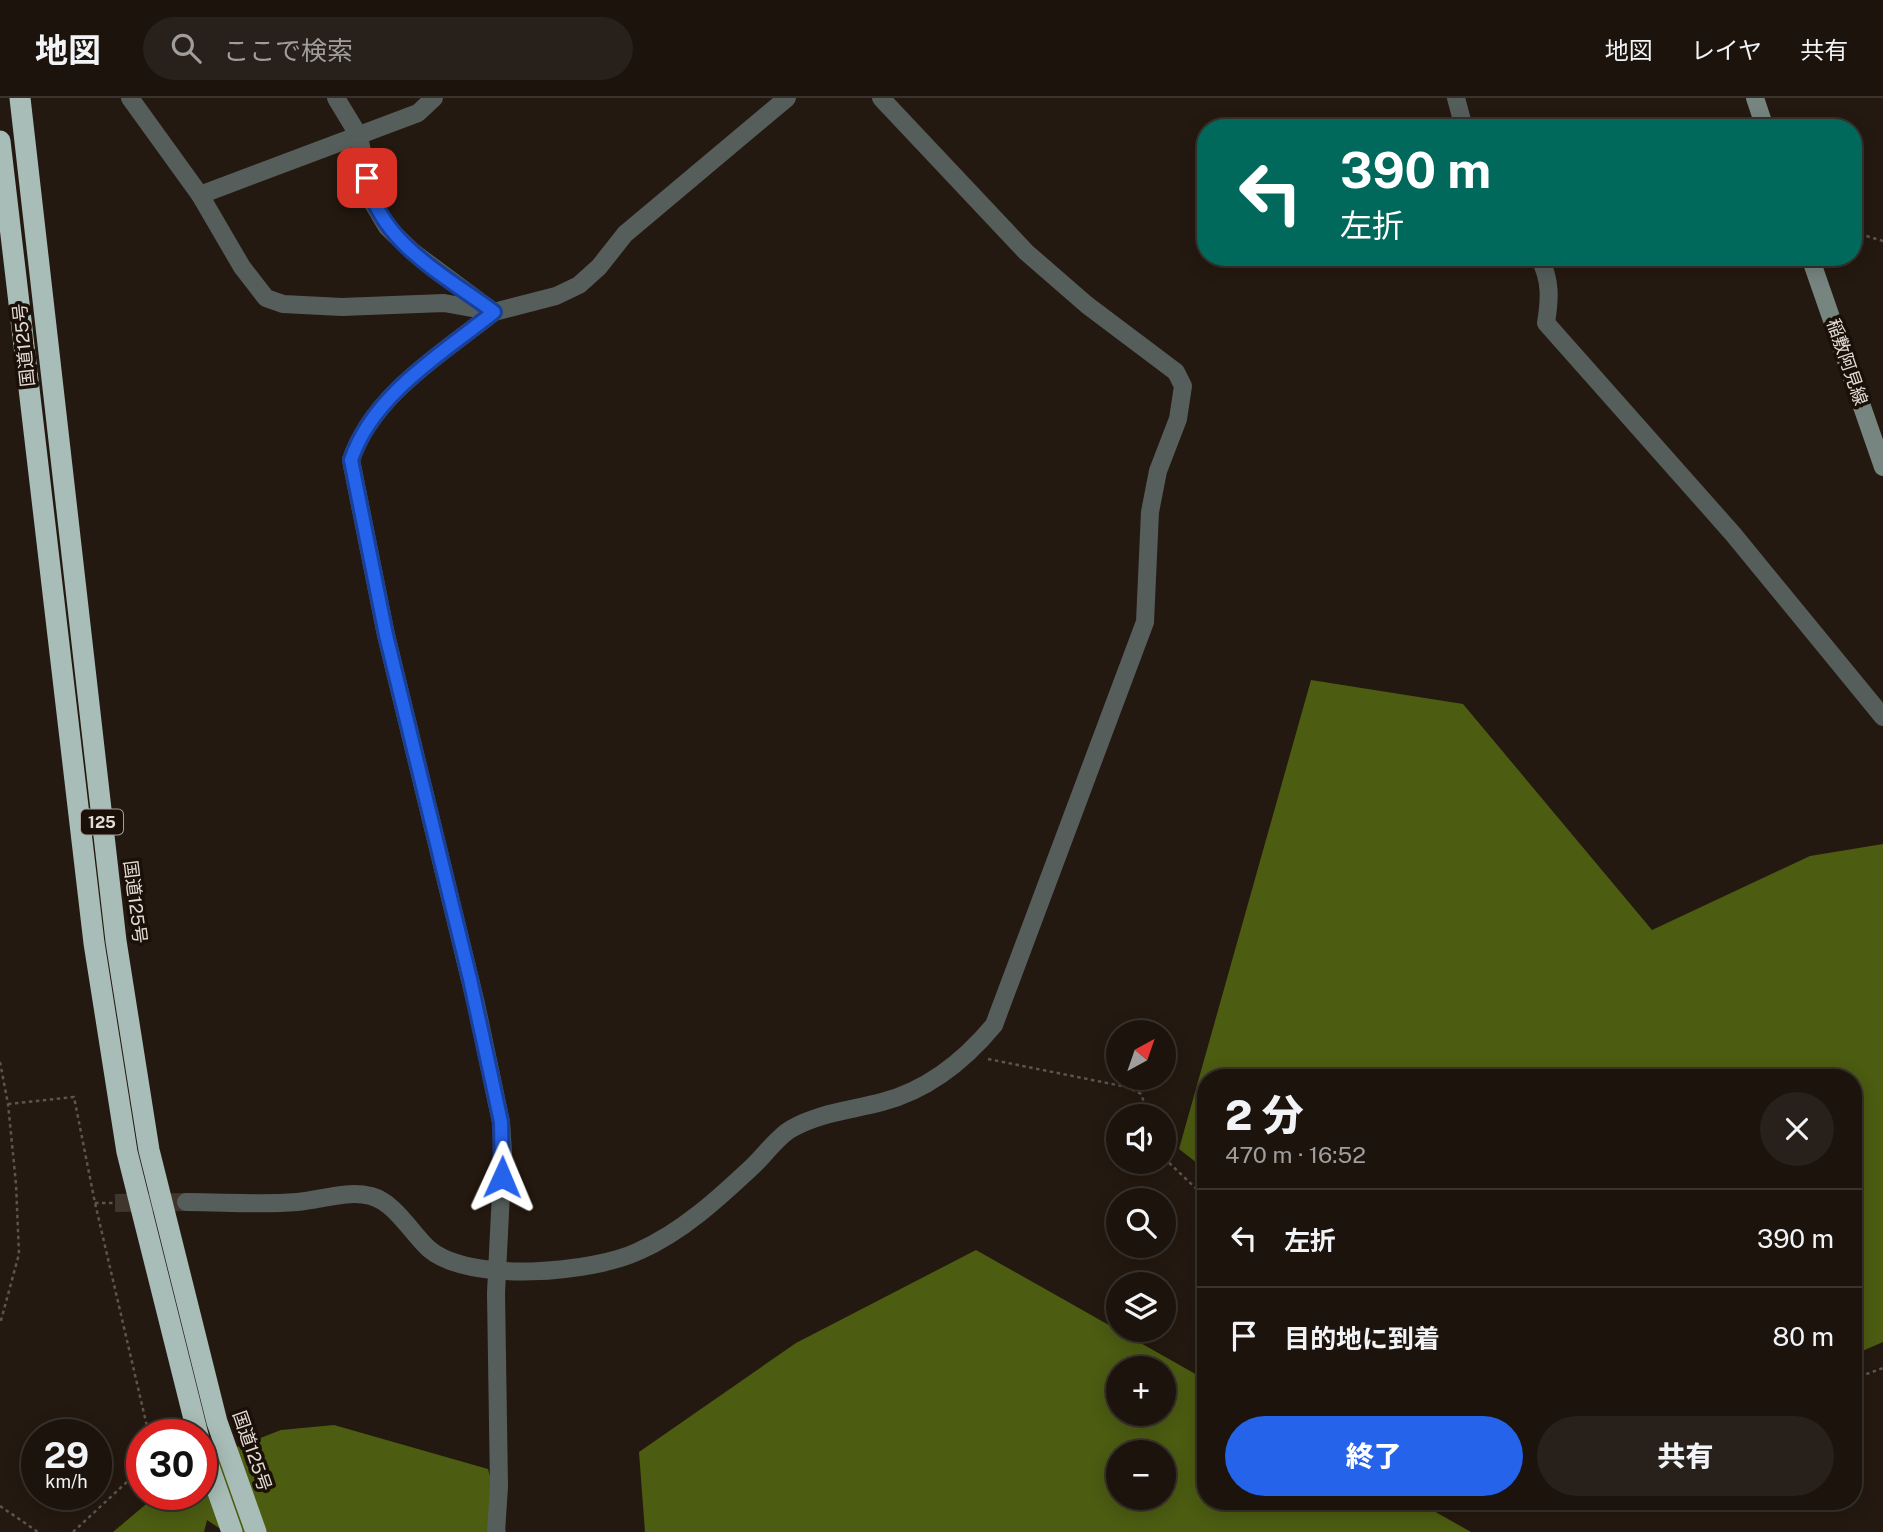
<!DOCTYPE html>
<html lang="ja">
<meta charset="utf-8">
<style>
:root{--surface:#1b130c;--page:#28201a;--text:#f1f3f6;--muted:#a09e9d;--line:#39322d;--accent:#2563eb}
body{margin:0;font-family:"Public Sans","Noto Sans JP",sans-serif;background:var(--page);color:var(--text);height:100vh;display:flex;flex-direction:column;font-size:26px;white-space:nowrap}
*{box-sizing:border-box;margin:0}
p{font-size:23px;color:var(--muted)}
.icon{flex:none;width:38px;height:38px;fill:none;stroke:currentColor;stroke-width:2;stroke-linecap:round;stroke-linejoin:round}
.map{position:relative;flex:1;overflow:hidden}
.details{position:absolute;left:1197px;top:971px;width:665px;height:441px;display:flex;flex-direction:column;background:var(--surface);border-radius:28px;box-shadow:0 4px 18px #0003,0 0 0 2px var(--line)}
.details>*{flex:none}
.top-card{position:absolute;left:1197px;top:21px;width:665px;height:147px;border-radius:28px;box-shadow:0 4px 18px #0003,0 0 0 2px var(--line);background:#00695c;color:#fff;overflow:hidden}
.needle{width:46px;rotate:40deg}
.buttons{position:absolute;left:1106px;top:922px;display:grid;gap:14px}
.buttons a{display:grid;place-items:center;width:70px;height:70px;border-radius:50%;background:var(--surface);box-shadow:0 4px 18px #0003,0 0 0 2px var(--line);font-size:35px}
.speed{position:absolute;left:21px;top:1321px;display:flex;gap:14px;font-size:35px;font-weight:700;text-align:center}
.speed>*{display:grid;place-content:center;width:91px;height:91px;border-radius:50%;background:var(--surface);box-shadow:0 4px 18px #0003,0 0 0 2px var(--line);line-height:1}
.speed small{font-size:18px;font-weight:400}
.speed .limit{border:10px solid #d22;background:#fff;color:#111}
.pin{position:absolute;display:grid;place-items:center;width:60px;height:60px;color:#fff;margin:-30px;border-radius:14px;box-shadow:0 4px 10px #0006}
.me{position:absolute;width:77px;margin:-38px;rotate:1deg;stroke-linejoin:round;filter:drop-shadow(0 0 5px #0008)}
.turn{display:flex;align-items:center;gap:24px;height:147px;padding:0 28px;font-size:32px}
.turn .icon{width:91px;height:91px;stroke-width:2.5}
.turn b{display:block;font-size:49px;line-height:60px}
.round{display:grid;place-items:center;flex:none;width:74px;height:74px;border-radius:37px;background:var(--page)}
.overview{display:flex;align-items:center;justify-content:space-between;height:119px;padding:0 28px}
h1{font-size:42px;font-weight:800;line-height:52px}
.cta{display:flex;gap:14px;margin-top:auto;padding:14px 28px}
.cta a{flex:1;height:80px;border-radius:42px;background:var(--accent);color:#fff;font-size:28px;font-weight:800;line-height:80px;text-align:center}
.cta a+a{background:var(--page);color:var(--text)}
ul{padding:0;list-style:none}
li{display:flex;align-items:center;gap:21px;height:98px;padding:0 28px;border-top:2px solid var(--line)}
li div{flex:1}
li b{display:block;font-size:26px}
li em{font-style:normal}
header{display:flex;align-items:center;gap:42px;box-sizing:border-box;height:98px;padding:0 35px;background:var(--surface);border-bottom:2px solid var(--line)}
header strong{font-size:33px}
nav{display:flex;gap:38px;margin-inline-start:auto;font-size:24px}
.search{width:490px;height:63px;background:var(--page);display:flex;align-items:center;gap:18px;box-sizing:border-box;padding:0 24px;border-radius:38px;color:var(--muted);font-size:26px}
.map>svg:first-child{display:block}
.forest{fill:#4c5c11;fill-rule:evenodd}
.lines{fill:none;stroke-linecap:round;stroke-linejoin:round}
.street-tunnel{stroke:#41362e;stroke-width:18;stroke-dasharray:18 9;stroke-linecap:butt}
.path{stroke:#5e544c;stroke-width:2.5;stroke-dasharray:3.5 3.5;stroke-linecap:butt}
.street{stroke:#565e5c;stroke-width:18}
.secondary{stroke:#778581;stroke-width:18}
.highway{stroke:#a8bdb7;stroke-width:21}
.route-casing{stroke:#184099;stroke-width:18}
.route{stroke:#2563eb;stroke-width:12}
.labels{text-anchor:middle;stroke-width:7;stroke-linejoin:round;paint-order:stroke}
.shield{fill:#1b1008;stroke:#a79e98;stroke-width:2}
.shield-label{font-size:16px;font-weight:bold;fill:#e3dbd5}
.street-label{font-size:18px;fill:#e3dbd5;stroke:#1b1008}
</style>
<header>
<strong>地図</strong>
<div class="search"><svg class="icon" aria-label="search" viewBox="0 0 24 24"><circle cx="10" cy="10" r="6"/><path d="M15 15l6 6"/></svg>ここで検索</div>
<nav><a>地図</a><a>レイヤ</a><a>共有</a></nav>
</header>
<div class="map">
<svg width="1883" height="1434" viewBox="0 0 1883 1434">
<rect width="100%" height="100%" fill="#241910"/>
<!-- forest -->
<g class="forest">
<path d="M1311,582L1463,606L1652,832L1810,758L1883,746V1244L1853,1257V980H1206V1072L1179,1051Z"/>
<path d="M976,1152L1206,1282V1404H1418L1471,1434H645L639,1354L796,1245ZM1118,1270H1164V1316H1118ZM1118,1354H1164V1400H1118Z"/>
<path d="M334,1327L488,1371L506,1434H225L207,1422L204,1434H113L157,1397L201,1396V1363L281,1332Z"/>
</g>
<g class="lines">
<!-- street-tunnel -->
<path class="street-tunnel" d="M115,1105L186,1104"/>
<!-- path -->
<g class="path">
<path d="M1853,134L1883,143"/>
<path d="M988,961L1127,989L1141,996L1149,1018"/>
<path d="M0,964L8,1006L16,1086L19,1156L0,1226"/>
<path d="M8,1006L74,999L95,1105L149,1337"/>
<path d="M1164,1060L1206,1100"/>
<path d="M95,1105H115"/>
<path d="M1853,1281L1883,1270"/>
<path d="M0,1408L38,1434"/>
<path d="M73,1434L142,1370"/>
</g>
<!-- street -->
<g class="street">
<path d="M130,0L200,97L242,169L266,200L283,206L342,209L444,205L494,214L556,198L579,187L599,169L625,136L787,0"/>
<path d="M336,0L359,38L371,102L387,129L413,154L491,212"/>
<path d="M1456,0L1464,30"/>
<path d="M200,97L418,15L434,0"/>
<path d="M1539,159C1551,182 1550,200 1546,225L1733,436L1883,619"/>
<path d="M494,214C443,255 373,296 351,362L386,537L476,906L501,1024L503,1055L496,1195L499,1389L496,1434"/>
<path d="M186,1104C223,1104 261,1107 297,1104C322,1102 346,1092 371,1098C396,1105 411,1135 429,1151C470,1186 593,1175 639,1153C682,1134 719,1100 753,1068C765,1057 777,1039 791,1031C818,1015 852,1012 882,1004C928,992 965,962 994,927L1145,524L1150,414L1158,373L1178,321L1183,288L1176,274L1087,207L1026,154L881,0"/>
</g>
<!-- secondary -->
<g class="secondary">
<path d="M1755,0L1765,30"/>
<path d="M1810,159L1883,369"/>
</g>
<!-- highway -->
<g class="highway">
<path d="M20,0L116,843L149,1052L217,1324L256,1434"/>
<path d="M0,43L94,845L127,1054L198,1337"/>
<path d="M201,1346L232,1434"/>
</g>
</g>
<g class="lines">
<!-- route casing -->
<g class="route-casing">
<path id="route" d="M367,80C378,144 446,178 494,214C443,255 373,296 351,362L386,537L470,881L501,1024L502,1079"/>
</g>
<!-- route -->
<use href="#route" class="route"/>
</g>
<g class="labels">
<!-- shield labels -->
<rect class="shield" x="81" y="711.5" width="42" height="25" rx="5"/>
<g class="shield-label">
<text x="102" y="730">125</text>
</g>
<!-- street labels -->
<g class="street-label">
<text transform="translate(24 247) rotate(-96)" y="6">国道125号</text>
<text transform="translate(1847 264) rotate(71)" y="6">稲敷阿見線</text>
<text transform="translate(135 804) rotate(83)" y="6">国道125号</text>
<text transform="translate(252 1353) rotate(71)" y="6">国道125号</text>
</g>
</g>
</svg>
<div class="buttons">
<a><svg class="needle" viewBox="-14 -14 28 28"><path d="M0-13l5 13h-10z" fill="#e53935"/><path d="M0 13l5-13h-10z" fill="#a09e9d"/></svg></a>
<a><svg class="icon" aria-label="sound" viewBox="0 0 24 24"><path d="M4 9h4l5-4v14l-5-4H4zM17 9q2 3 0 6"/></svg></a>
<a><svg class="icon" aria-label="search" viewBox="0 0 24 24"><circle cx="10" cy="10" r="6"/><path d="M15 15l6 6"/></svg></a>
<a><svg class="icon" aria-label="layers" viewBox="0 0 24 24"><path d="M12 4l9 5-9 5-9-5zM3 14l9 5 9-5"/></svg></a>
<a>+</a>
<a>−</a>
</div>
<div class="speed"><div>29<small>km/h</small></div><div class="limit">30</div></div>
<div class="pin" style="left:367px;top:80px;background:#d93025"><svg class="icon" aria-label="arrive" viewBox="0 0 24 24"><path d="M6 21V4h12l-3 4 3 4H6"/></svg></div>
<svg class="me" style="left:502px;top:1079px" viewBox="-20 -20 40 40"><path d="M0-17L14 15 0 8-14 15z" fill="#2563eb" stroke="#fff" stroke-width="4"/></svg>
<div class="top-card">
<div class="turn"><svg class="icon" aria-label="left" viewBox="0 0 24 24"><path d="M17 20v-9H6M10 6l-5 5 5 5"/></svg><div><b>390 m</b>左折</div></div>
</div>
<section class="details">
<div class="overview"><div><h1>2 分</h1><p>470 m · 16:52</p></div><a class="round"><svg class="icon" aria-label="close" viewBox="0 0 24 24"><path d="M6 6l12 12M18 6L6 18"/></svg></a></div>
<ul>
<li><svg class="icon" aria-label="left" viewBox="0 0 24 24"><path d="M17 20v-9H6M10 6l-5 5 5 5"/></svg><div><b>左折</b></div><em>390 m</em></li>
<li><svg class="icon" aria-label="arrive" viewBox="0 0 24 24"><path d="M6 21V4h12l-3 4 3 4H6"/></svg><div><b>目的地に到着</b></div><em>80 m</em></li>
</ul>
<div class="cta"><a>終了</a><a>共有</a></div>
</section>
</div>
